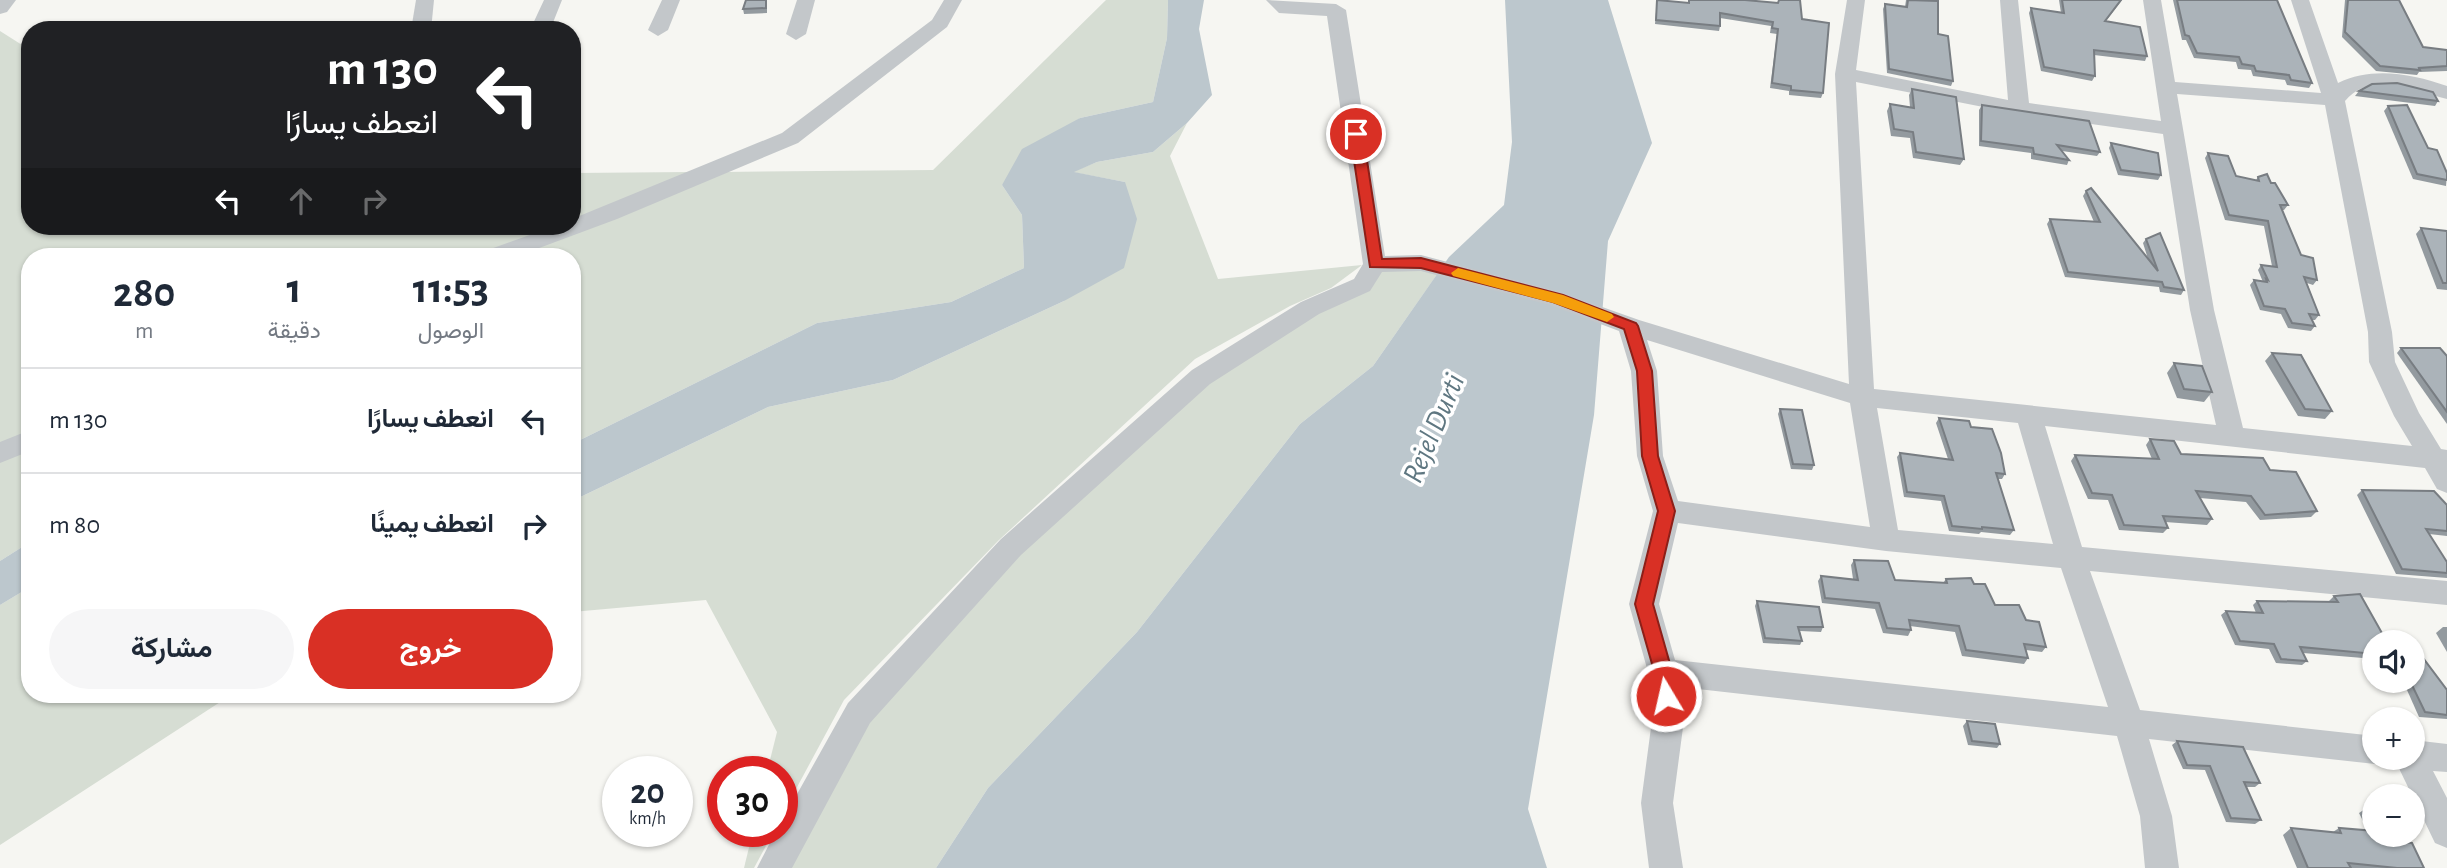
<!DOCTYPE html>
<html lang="ar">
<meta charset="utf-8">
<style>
:root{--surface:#fff;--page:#f6f6f7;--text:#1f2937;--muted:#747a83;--line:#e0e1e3;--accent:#d93025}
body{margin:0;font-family:"Alegreya Sans",Vazirmatn,sans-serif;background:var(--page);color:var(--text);direction:rtl;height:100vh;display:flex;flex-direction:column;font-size:26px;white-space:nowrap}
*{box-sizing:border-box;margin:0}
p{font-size:23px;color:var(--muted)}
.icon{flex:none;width:38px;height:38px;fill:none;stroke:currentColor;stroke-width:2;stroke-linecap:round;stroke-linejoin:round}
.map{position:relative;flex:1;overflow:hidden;direction:ltr}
.side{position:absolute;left:21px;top:248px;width:560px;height:455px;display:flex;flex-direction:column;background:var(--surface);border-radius:28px;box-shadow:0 2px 5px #0004;direction:rtl}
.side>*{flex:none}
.hud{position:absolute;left:21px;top:21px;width:560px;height:214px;border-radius:28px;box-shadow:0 2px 5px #0004;direction:rtl;background:#202124;color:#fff;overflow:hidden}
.controls{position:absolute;left:2362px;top:630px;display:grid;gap:14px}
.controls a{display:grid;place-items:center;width:63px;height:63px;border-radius:50%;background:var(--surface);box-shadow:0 2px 5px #0004;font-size:35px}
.speed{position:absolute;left:602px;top:756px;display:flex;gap:14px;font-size:35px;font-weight:700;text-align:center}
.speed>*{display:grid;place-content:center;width:91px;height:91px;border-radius:50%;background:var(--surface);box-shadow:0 2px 5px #0004;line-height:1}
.speed small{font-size:18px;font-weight:400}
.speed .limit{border:10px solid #d22;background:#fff;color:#111}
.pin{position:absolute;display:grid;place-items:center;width:60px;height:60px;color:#fff;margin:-30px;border:4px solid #fff;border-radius:50%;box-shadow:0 2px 7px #0007}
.me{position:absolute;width:77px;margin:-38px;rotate:351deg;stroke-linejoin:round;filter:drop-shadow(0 0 5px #0008)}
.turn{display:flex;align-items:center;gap:24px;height:147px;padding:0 28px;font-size:32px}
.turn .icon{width:91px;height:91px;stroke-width:2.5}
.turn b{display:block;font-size:49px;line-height:60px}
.lanes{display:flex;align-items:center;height:66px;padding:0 28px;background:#0003;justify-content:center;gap:35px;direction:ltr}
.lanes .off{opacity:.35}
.eta{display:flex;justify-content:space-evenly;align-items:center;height:119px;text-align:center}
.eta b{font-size:42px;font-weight:700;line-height:49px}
.primary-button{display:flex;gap:14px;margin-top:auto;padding:14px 28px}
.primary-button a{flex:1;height:80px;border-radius:42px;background:var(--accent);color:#fff;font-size:28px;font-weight:700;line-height:80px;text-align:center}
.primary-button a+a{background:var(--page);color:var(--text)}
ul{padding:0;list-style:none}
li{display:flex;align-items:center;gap:21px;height:105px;padding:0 28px;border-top:2px solid var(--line)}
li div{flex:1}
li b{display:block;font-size:26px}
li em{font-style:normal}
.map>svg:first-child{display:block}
.green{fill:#d6ddd3}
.water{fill:#bcc7cd}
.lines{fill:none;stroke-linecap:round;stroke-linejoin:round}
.minor{fill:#c3c7ca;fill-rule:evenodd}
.wall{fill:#939a9f}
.building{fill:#abb3b9;stroke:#787d82;stroke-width:2}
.route{fill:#d93025;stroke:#8d1f18;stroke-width:2}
.slow{fill:#f59e0b}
.labels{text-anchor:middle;stroke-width:7;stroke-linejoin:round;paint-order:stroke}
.water-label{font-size:30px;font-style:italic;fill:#5f7781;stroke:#fff}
</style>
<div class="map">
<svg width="2447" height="868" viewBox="0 0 2447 868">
<rect width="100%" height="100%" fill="#f6f6f2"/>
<!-- green -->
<g class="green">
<path d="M1106,0H1168L1167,38L1153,102L1080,118L1002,185L1022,215L1024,268L951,302L817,323L572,444V257H511L608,221L721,172L933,170Z"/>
<path d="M0,31L30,50V226H557L473,257H30V432L0,444Z"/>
<path d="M1187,123L1170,156L1218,279L1362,265L1331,288L1290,306L1195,359L999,540L844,700L782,815V772H767L777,732L706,600L572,612V501L768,407L893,380L1064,301L1125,182L1072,172L1097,162L1153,152Z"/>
<path d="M690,172L572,220V173Z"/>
<path d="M1421,267L1438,273L1373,366L1300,424L1137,632L988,788L936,868H786L869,715L1017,552L1208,381L1380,269Z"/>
<path d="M30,447V542L0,561V460Z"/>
<path d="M30,587V695H231L0,845V605Z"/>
<path d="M753,831H774L754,868H744Z"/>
</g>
<!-- water -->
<g class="water">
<path d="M1168,0H1204L1199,29L1212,95L1187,123L1153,152L1097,162L1074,172L1125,182L1137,219L1124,268L1064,301L893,380L768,407L572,501V444L817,323L951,302L1024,268L1022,215L1002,185L1022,149L1080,118L1153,102L1167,38Z"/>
<path d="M1505,0H1608L1652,143L1608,241L1594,415L1528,809L1547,868H936L988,788L1137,632L1300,424L1373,366L1449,257L1504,205L1512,142Z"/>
<path d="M30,542V587L0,605V561Z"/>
</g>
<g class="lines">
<!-- minor -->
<g class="minor">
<path d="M0,0H16L7,12L0,14Z"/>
<path d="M416,0H434L431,30H411Z"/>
<path d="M544,0H562L550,30H530Z"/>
<path d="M662,0H680L668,30L658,36L648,30Z"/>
<path d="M797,0H815L806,34L796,40L786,34Z"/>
<path d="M944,0H962L947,27L798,143L617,219L515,257H481L485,251L555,226H572V219L782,133L932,20Z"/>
<path d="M1266,0L1336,4L1346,10L1385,256L1421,255L1557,291L1639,320L1849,384L1835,74L1847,0H1865L1856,70L2008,100L2000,0H2018L2029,103L2161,121L2143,0H2161L2175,82L2321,93L2291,0H2309L2338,83C2373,66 2412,74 2447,86V99C2414,91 2371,70 2345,101L2392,332L2395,362L2419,413L2441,449L2447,450V493L2437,489L2425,468L2045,426L2082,547L2447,581V605L2090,571L2140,710L2375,736V758H2387L2386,760L2375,764L2149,739L2172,816L2179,868H2145L2140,816L2117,736L1680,687L1684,720L1673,803L1683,868H1649L1641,803L1652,720L1648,672L1629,604L1653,511L1637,456L1631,371L1619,331L1550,305L1421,271L1382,272L1370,291L1319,314L1210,384L1021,555L870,723L792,868H757L776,831H782V821L848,703L1001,539L1192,370L1301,302L1354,279L1363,264L1327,16L1279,13ZM1856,82L2019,114L2163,134L2190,310L2216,425L1874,389ZM2177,94L2325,105L2368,332L2369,362L2394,416L2412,446L2243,428L2214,310ZM1647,340L1850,403L1870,527L1678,501L1663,456L1657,371ZM1877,408L2018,423L2053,544L1898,530ZM1678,523L1886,551L2061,568L2108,707L1675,660L1659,604Z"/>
<path d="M30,430V451L0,463V442Z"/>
<path d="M2413,740L2447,744V772L2433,771L2447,798V848L2435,843L2394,758H2413Z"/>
</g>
</g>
<!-- wall -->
<g class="wall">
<path d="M746,0H767V13L744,14L743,9Z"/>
<path d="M1657,0L1688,3V0H1745L1802,19L1823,93L1821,98L1789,95V91L1770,88L1777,34L1770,33L1771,26L1720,18V26L1719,31L1655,24Z"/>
<path d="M1906,0H1934L1938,34L1953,81L1951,86L1887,73L1883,9L1885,4L1905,7Z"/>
<path d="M2059,0H2122L2106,21L2147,56L2145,61L2094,55L2095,76L2092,81L2041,71L2029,13L2031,8L2061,13Z"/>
<path d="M2173,0H2277L2312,83L2309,88L2287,85L2285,80L2253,76L2251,70L2238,69L2236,62L2194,58L2186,40H2182Z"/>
<path d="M2345,0H2399L2423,47L2447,50V71L2419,72L2417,75L2376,71L2342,37Z"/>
<path d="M1912,89L1964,159L1960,165L1913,158L1910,138L1891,136L1887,111L1890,104L1910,107L1909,95Z"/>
<path d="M2359,91L2438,101L2435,106L2355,96Z"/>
<path d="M1982,105L2100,152L2097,156L2062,151L2069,160L2067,165L2031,159V153L1979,146V110Z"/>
<path d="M2388,106L2428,148L2447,173L2446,186L2413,179L2384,111Z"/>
<path d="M2111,143L2161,175L2158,180L2118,175L2109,148Z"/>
<path d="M2208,153L2236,176L2256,180L2258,177L2271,183L2288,205L2284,210H2282L2301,255L2317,280L2313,285L2307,283L2319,315L2315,320H2312L2315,326L2311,331L2288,328L2281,314L2260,310L2250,285L2254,280L2263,282L2258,270L2261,265L2272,266L2264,226L2225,220L2205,158Z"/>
<path d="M2086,191L2148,259L2143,243L2146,239L2184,290L2181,295L2160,292L2159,287L2065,277L2047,224L2050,219L2094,222L2083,196Z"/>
<path d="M2421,228L2447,231V290L2437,289L2416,234Z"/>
<path d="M2401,348L2447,356V424L2397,353Z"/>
<path d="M2272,353L2332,411L2325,419L2298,416L2265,361Z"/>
<path d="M2174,363L2212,392L2204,402L2177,398L2167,373Z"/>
<path d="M1780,409L1814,465L1812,470L1791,469L1778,414Z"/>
<path d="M1939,418L1971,427L2005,474L2002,479H1998L2014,530L2010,535L1981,532L1979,534L1949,531L1941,501L1904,497L1897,457L1900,453L1948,459L1936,423Z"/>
<path d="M2150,439L2181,454L2270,470L2317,511L2311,517L2260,520L2246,502L2200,498L2212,519L2207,525L2165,522L2168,528L2163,533L2119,530L2108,500L2088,499L2071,461L2075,455L2152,459L2146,445Z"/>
<path d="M2362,490L2447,505V536L2429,534L2447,562V578L2396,574L2357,495Z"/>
<path d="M1854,560L1895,580L1943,583L1946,579L1974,584L1995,605L2026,620L2046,647L2042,652L2026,650L2028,658L2024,664L1962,656L1955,632L1910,626L1911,630L1908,636L1883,633L1875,609L1822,603L1818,581L1821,576L1853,579L1851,565Z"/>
<path d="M2334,596L2375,642V659L2303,653L2307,661L2302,665L2276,663L2269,649L2235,645L2221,615L2226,611L2256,613L2253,605L2257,601L2329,602V601Z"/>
<path d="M1757,601L1823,627L1821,632L1800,631L1802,641L1800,645L1763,643L1755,606Z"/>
<path d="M2443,627H2447V652L2436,633Z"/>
<path d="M2403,681H2413L2447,690V719L2419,717Z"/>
<path d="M1967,721L2000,744L1997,748L1968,745L1963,726Z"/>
<path d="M2177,741L2260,783L2255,787H2246L2261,820L2255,824L2226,822L2205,770L2183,769L2172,745Z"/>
<path d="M2368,807H2375V835L2405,842L2424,868H2297L2283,835L2291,828L2333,832L2339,828L2368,831L2359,813Z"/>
</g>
<!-- building -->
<g class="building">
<path d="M746,0H766V8L743,9Z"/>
<path d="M1657,0L1689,3V0H1745L1778,3L1779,0H1800L1802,19L1829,23L1823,93L1791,90V86L1772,83L1778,29L1772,28L1773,22L1720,13V26L1656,20Z"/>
<path d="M1908,0L1938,1V34L1948,36L1953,81L1889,69L1885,4L1907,7Z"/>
<path d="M2062,0H2121L2105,21L2140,27L2147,56L2094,50L2095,76L2044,67L2031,8L2064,13Z"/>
<path d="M2177,0H2277L2312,83L2291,80L2289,75L2256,71L2254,66L2242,64L2239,57L2197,53L2189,36L2185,35Z"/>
<path d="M2348,0H2399L2423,47L2447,50V66L2419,68L2420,70L2380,66L2345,32Z"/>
<path d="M2397,83L2433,92L2438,101L2359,91L2372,84Z"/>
<path d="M1912,89L1956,97L1964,159L1916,152L1913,132L1894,129L1890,104L1914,108Z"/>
<path d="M1982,105L2089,121L2100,152L2057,145L2069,160L2034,154L2033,148L1981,141Z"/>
<path d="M2407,105L2428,148L2437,150L2447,173V180L2417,174L2388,106Z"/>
<path d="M2111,143L2158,153L2161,175L2121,170Z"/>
<path d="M2208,153L2228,156L2236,176L2259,181L2258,177L2267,174L2271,183H2275L2288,205H2280L2301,255L2313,258L2317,280L2304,277L2319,315L2309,314L2315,326L2292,323L2285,309L2264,306L2254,280L2267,282L2266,279L2268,280L2261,265L2277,267L2268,221L2229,215Z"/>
<path d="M2091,188L2158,271L2146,239L2160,233L2184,290L2164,287L2162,282L2068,272L2050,219L2100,222L2086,191Z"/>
<path d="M2421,228L2447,231V283H2443Z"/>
<path d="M2401,348H2440L2447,356V412Z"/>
<path d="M2272,353L2301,355L2332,411L2305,409Z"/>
<path d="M2174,363L2202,366L2212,392L2184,389Z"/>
<path d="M1780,409L1802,410L1814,465L1793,464Z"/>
<path d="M1939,418L1969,421L1971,427L1992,429L2001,453L2005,474L1996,473L2014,530L1982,527V529L1952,526L1944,496L1907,492L1900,453L1953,460Z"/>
<path d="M2150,439L2174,441L2181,454L2263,458L2270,470L2296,472L2317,511L2265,515L2251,496L2196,491L2212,519L2163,516L2168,528L2124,525L2112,495L2092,493L2075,455L2159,459Z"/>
<path d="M2362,490L2434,491L2447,505V531L2426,529L2447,562V573L2402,569Z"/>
<path d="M1854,560L1888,561L1895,580L1947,583L1946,579L1971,578L1974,584H1985L1995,605H2019L2026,620L2039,622L2046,647L2024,644L2028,658L1966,650L1959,626L1909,620L1911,630L1887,628L1879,603L1825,598L1821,576L1858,580Z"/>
<path d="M2360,594L2387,642H2375V654L2300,647L2307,661L2281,659L2274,644L2240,641L2226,611L2263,613L2257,601L2338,602L2334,596Z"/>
<path d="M1757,601L1819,607L1823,627H1798L1802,641L1765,638Z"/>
<path d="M2413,649L2417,650L2447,690V715L2425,712L2410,681H2413Z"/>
<path d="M1967,721L1995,724L2000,744L1972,741Z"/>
<path d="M2177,741L2243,747L2260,783L2244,782L2261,820L2231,818L2210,766L2187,765Z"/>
<path d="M2368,807H2375V821Z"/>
<path d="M2291,828L2341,833L2339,828L2375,831V835H2401L2405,842L2412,843L2424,868H2397L2348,863L2351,868H2308Z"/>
</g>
<!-- route -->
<path class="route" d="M1356,130L1363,134L1382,259L1421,258L1563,295L1636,323L1638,326L1652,371L1658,456L1675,511L1653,604L1672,671L1675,696L1672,702L1666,704L1659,702L1654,671L1635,604L1658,511L1642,456L1637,371L1624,329L1553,302L1421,268L1370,267L1350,134Z"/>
<!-- slow -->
<path class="slow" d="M1458,268L1563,295L1612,314L1614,317L1607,322L1553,303L1453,276L1451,273Z"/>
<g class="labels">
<!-- water labels -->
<g class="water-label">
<text transform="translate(1433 428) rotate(-67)" y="10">Rejel Durti</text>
</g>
</g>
</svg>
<div class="controls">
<a><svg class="icon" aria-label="sound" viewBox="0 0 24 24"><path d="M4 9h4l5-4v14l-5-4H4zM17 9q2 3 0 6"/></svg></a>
<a>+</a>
<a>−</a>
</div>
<div class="speed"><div>20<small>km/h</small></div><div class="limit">30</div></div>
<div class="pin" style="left:1356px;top:134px;background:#d93025"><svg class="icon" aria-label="arrive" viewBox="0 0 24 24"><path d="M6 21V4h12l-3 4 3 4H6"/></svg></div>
<svg class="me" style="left:1666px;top:696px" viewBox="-20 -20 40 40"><circle r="17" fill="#d93025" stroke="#fff" stroke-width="3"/><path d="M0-11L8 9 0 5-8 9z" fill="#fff"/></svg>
<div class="hud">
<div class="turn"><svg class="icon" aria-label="left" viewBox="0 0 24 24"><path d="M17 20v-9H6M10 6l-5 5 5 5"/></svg><div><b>130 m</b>انعطف يسارًا</div></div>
<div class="lanes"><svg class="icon" aria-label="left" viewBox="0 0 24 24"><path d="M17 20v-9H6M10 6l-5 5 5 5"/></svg><svg class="icon off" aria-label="ahead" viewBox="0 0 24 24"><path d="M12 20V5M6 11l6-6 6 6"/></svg><svg class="icon off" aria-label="right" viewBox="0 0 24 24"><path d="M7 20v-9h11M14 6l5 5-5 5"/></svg></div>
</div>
<section class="side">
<div class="eta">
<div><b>11:53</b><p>الوصول</p></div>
<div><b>1</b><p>دقيقة</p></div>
<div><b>280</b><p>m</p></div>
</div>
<ul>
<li><svg class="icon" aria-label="left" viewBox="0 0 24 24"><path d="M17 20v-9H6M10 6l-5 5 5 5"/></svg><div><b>انعطف يسارًا</b></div><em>130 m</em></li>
<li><svg class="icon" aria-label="right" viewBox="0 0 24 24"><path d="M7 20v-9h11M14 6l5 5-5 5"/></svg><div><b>انعطف يمينًا</b></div><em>80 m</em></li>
</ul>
<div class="primary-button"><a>خروج</a><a>مشاركة</a></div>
</section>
</div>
